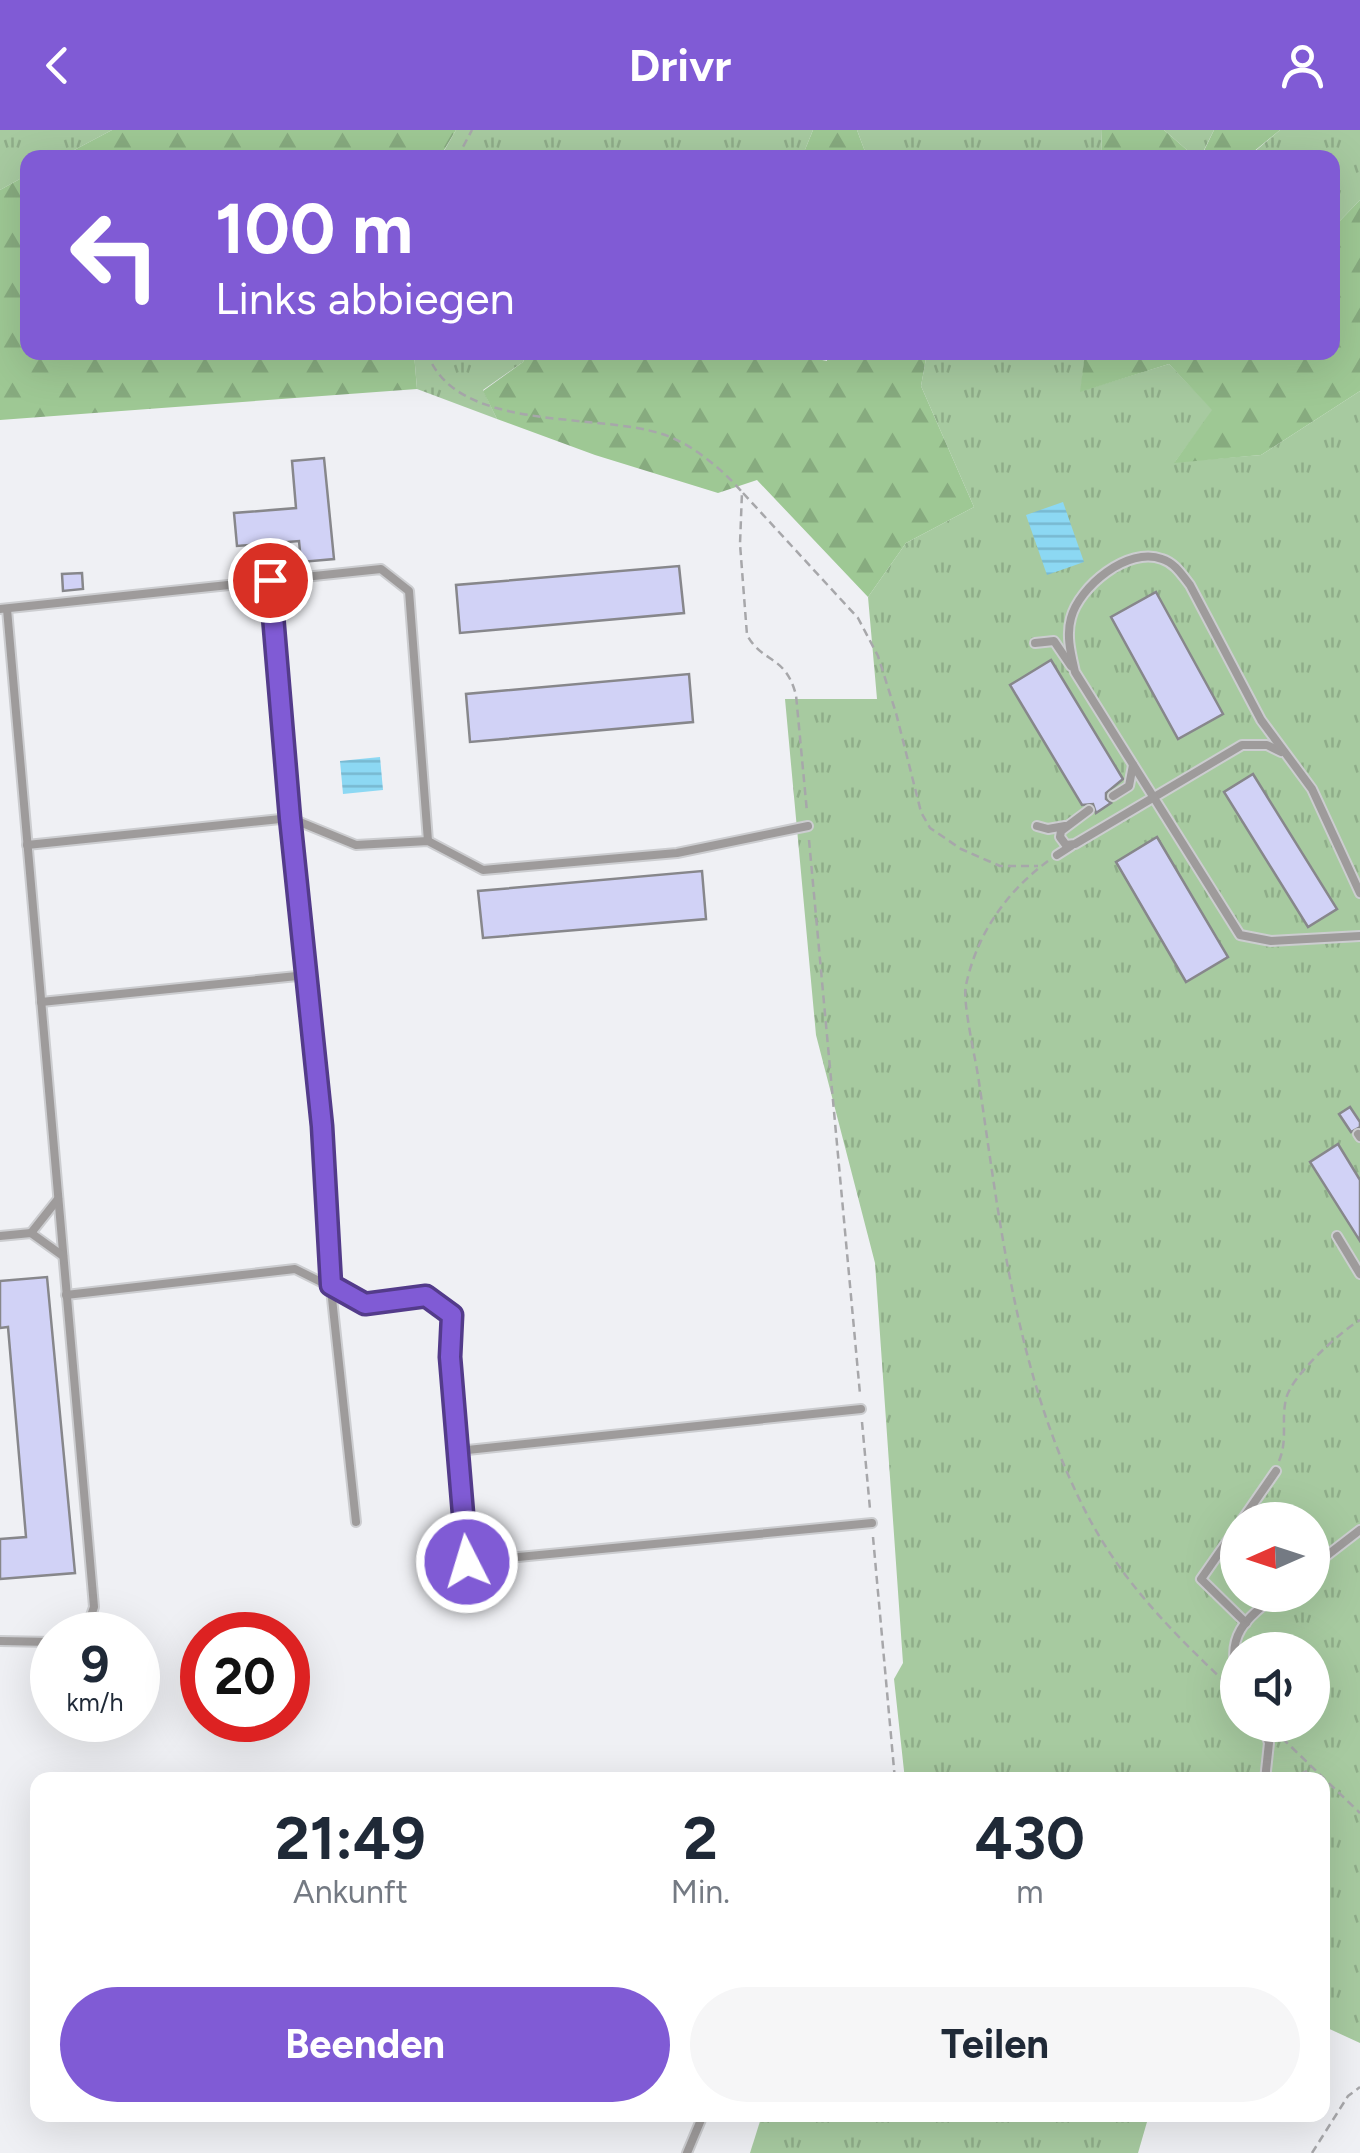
<!DOCTYPE html>
<html lang="de">
<style>
:root{--surface:#fff;--page:#f6f6f7;--text:#1f2937;--muted:#747a83;--accent:#805bd5}
body{margin:0;font-family:Figtree,sans-serif;background:var(--page);color:var(--text);height:100vh;display:flex;flex-direction:column;font-size:38px;white-space:nowrap}
*{box-sizing:border-box;margin:0}
p{font-size:32px;color:var(--muted)}
.icon{flex:none;width:55px;height:55px;fill:none;stroke:currentColor;stroke-width:2;stroke-linecap:round;stroke-linejoin:round}
.map{position:relative;flex:1;overflow:hidden}
.drawer{position:absolute;left:30px;top:1642px;width:1300px;height:350px;display:flex;flex-direction:column;background:var(--surface);border-radius:20px;box-shadow:0 10px 40px #0002}
.drawer>*{flex:none}
.guide{position:absolute;left:20px;top:20px;width:1320px;height:210px;border-radius:20px;box-shadow:0 10px 40px #0002;background:#805bd5;color:#fff;overflow:hidden}
.needle{width:65px;rotate:267deg}
.tools{position:absolute;left:1220px;top:1372px;display:grid;gap:20px}
.tools a{display:grid;place-items:center;width:110px;height:110px;border-radius:50%;background:var(--surface);box-shadow:0 10px 40px #0002;font-size:50px}
.speed{position:absolute;left:30px;top:1482px;display:flex;gap:20px;font-size:50px;font-weight:700;text-align:center}
.speed>*{display:grid;place-content:center;width:130px;height:130px;border-radius:50%;background:var(--surface);box-shadow:0 10px 40px #0002;line-height:1}
.speed small{font-size:25px;font-weight:400}
.speed .limit{border:15px solid #d22;background:#fff;color:#111}
.pin{position:absolute;display:grid;place-items:center;width:85px;height:85px;color:#fff;margin:-42px;border:5px solid #fff;border-radius:50%;box-shadow:0 2px 10px #0007}
.me{position:absolute;width:110px;margin:-55px;rotate:355deg;stroke-linejoin:round;filter:drop-shadow(0 0 8px #0008)}
.turn{display:flex;align-items:center;gap:35px;height:210px;padding:0 30px;font-size:45px}
.turn .icon{width:130px;height:130px;stroke-width:2.5}
.turn b{display:block;font-size:70px;line-height:85px}
.eta{display:flex;justify-content:space-evenly;align-items:center;height:170px;text-align:center}
.eta b{font-size:60px;font-weight:700;line-height:70px}
.cta{display:flex;gap:20px;margin-top:auto;padding:20px 30px}
.cta a{flex:1;height:115px;border-radius:60px;background:var(--accent);color:#fff;font-size:40px;font-weight:700;line-height:115px;text-align:center}
.cta a+a{background:var(--page);color:var(--text)}
header{display:flex;justify-content:space-between;align-items:center;height:130px;padding:0 30px;background:var(--accent);color:#fff;font-size:45px;font-weight:700}
.map>svg:first-child{display:block}
.grass{fill:url(#grass-tufts);fill-rule:evenodd}
.forest{fill:url(#forest-firs)}
.water{fill:url(#water-rules)}
.building{fill:#d1d2f6;stroke:#87878b;stroke-width:2.5}
.lines{fill:none;stroke-linecap:round;stroke-linejoin:round}
.service-casing{stroke:#cccdd0;stroke-width:12}
.path{stroke:#a7a7aa;stroke-width:2.5;stroke-dasharray:8 5;stroke-linecap:butt}
.service{stroke:#9e9b9b;stroke-width:8}
.route-casing{stroke:#533b8a;stroke-width:25}
.route{stroke:#805bd5;stroke-width:18}
</style>
<header><svg class="icon" aria-label="back" viewBox="0 0 24 24"><path d="M15 5l-7 7 7 7"/></svg>Drivr<svg class="icon" aria-label="person" viewBox="0 0 24 24"><circle cx="12" cy="8" r="4"/><path d="M4 21q1-7 8-7t8 7"/></svg></header>
<div class="map">
<svg width="1360" height="2023" viewBox="0 0 1360 2023">
<defs>
<pattern id="grass-tufts" width="24" height="20" patternUnits="userSpaceOnUse" patternTransform="scale(2.5)"><rect width="24" height="20" fill="#a7caa0"/><path d="M3 7l-1-3M5 7V3M7 7l1-3M15 17l-1-3M17 17v-4M19 17l1-3" fill="none" stroke="#8fad89"/></pattern>
<pattern id="forest-firs" width="22" height="20" patternUnits="userSpaceOnUse" patternTransform="scale(2.5)"><rect width="22" height="20" fill="#9ec894"/><path d="M5 1l3.5 6h-7zM16 11l3.5 6h-7z" fill="#87ab7f"/></pattern>
<pattern id="water-rules" width="6" height="5" patternUnits="userSpaceOnUse" patternTransform="scale(2.5)"><rect width="6" height="5" fill="#8cd8f3"/><path d="M0 2.5h6" fill="none" stroke="#78b8d0"/></pattern>
</defs>
<rect width="100%" height="100%" fill="#eff0f4"/>
<!-- grass -->
<g class="grass">
<path d="M0,0H112L61,27L28,28L27,45L0,60Z"/>
<path d="M456,0H813L802,27L440,28Z"/>
<path d="M857,0H1102L1101,27H867Z"/>
<path d="M1164,0H1214L1200,28L1195,27Z"/>
<path d="M1280,0H1360V70L1333,98L1332,28H1247Z"/>
<path d="M414,223H527L523,232L483,260L497,289L417,259Z"/>
<path d="M927,223H1085L1081,261L1169,234L1213,280L1175,332L1261,325L1360,261V1913L1323,1896L1322,1650H905L894,1549L903,1533L875,1133L816,905L785,569H877L868,467L906,413L974,377L921,256ZM1238,1390H1312V1465H1238ZM1238,1520H1312V1595H1238Z"/>
<path d="M762,1985H1149L1138,2023H750Z"/>
</g>
<!-- forest -->
<g class="forest">
<path d="M112,0H456L440,27H61Z"/>
<path d="M813,0H857L867,27H802Z"/>
<path d="M1102,0H1164L1195,27H1101Z"/>
<path d="M1214,0H1280L1247,27H1201Z"/>
<path d="M27,45L28,222L414,223L417,259L0,290V60Z"/>
<path d="M1360,70V261L1261,325L1174,333L1212,280L1169,234L1080,262L1085,223L1332,222L1333,98Z"/>
<path d="M788,223L827,231V223H927L921,256L974,377L906,413L868,467L757,350L718,363L595,325L497,289L483,261L523,232L527,223Z"/>
</g>
<!-- water -->
<g class="water">
<path d="M1063,372L1084,432L1047,445L1026,385Z"/>
<path d="M380,627L383,660L343,664L340,631Z"/>
</g>
<!-- building -->
<g class="building">
<path d="M324,328L334,429L301,432L299,411L237,416L234,383L296,378L292,331Z"/>
<path d="M679,436L684,483L460,503L456,455Z"/>
<path d="M82,443L83,459L63,461L62,444Z"/>
<path d="M1156,462L1223,584L1178,609L1111,487Z"/>
<path d="M1051,530L1123,649L1106,663V669L1111,673L1096,683L1093,674L1082,675L1010,555Z"/>
<path d="M689,544L693,592L470,612L466,564Z"/>
<path d="M1253,644L1337,779L1308,797L1224,662Z"/>
<path d="M1157,707L1228,827L1186,852L1116,732Z"/>
<path d="M702,741L706,789L483,808L478,761Z"/>
<path d="M1350,977L1360,992V997L1351,1002L1339,984Z"/>
<path d="M1338,1014L1360,1050V1111L1310,1032Z"/>
<path d="M47,1147L75,1443L0,1449V1409L26,1407L8,1197L0,1198V1151Z"/>
</g>
<g class="lines">
<!-- service casing -->
<g class="service-casing">
<g id="service">
<path d="M270,450L290,688L322,996L328,1131L356,1392"/>
<path d="M0,479L381,439L409,461L428,711"/>
<path d="M7,479L94,1477L86,1500L76,1505"/>
<path d="M1035,513L1054,511L1071,536"/>
<path d="M1113,666L1129,656L1133,635"/>
<path d="M1089,680L1061,701L1060,707L1066,715L1075,714L1242,615H1267L1281,622"/>
<path d="M1037,696L1048,699L1065,696"/>
<path d="M27,715L290,688L356,715L428,711L483,740L677,723L808,696"/>
<path d="M1057,725L1071,716"/>
<path d="M1360,763L1312,659L1261,590L1190,455C1182,445 1175,433 1162,429C1128,416 1079,457 1071,488C1066,506 1071,524 1075,542L1240,805L1271,811L1360,806"/>
<path d="M41,872L307,845"/>
<path d="M1358,1004L1360,1007"/>
<path d="M31,1103L58,1069"/>
<path d="M0,1106L31,1103L63,1126"/>
<path d="M1337,1106L1360,1144"/>
<path d="M66,1165L295,1139L365,1174L427,1166L452,1185L450,1227L467,1432L872,1393"/>
<path d="M458,1321L861,1279"/>
<path d="M1242,1390L1276,1341"/>
<path d="M1238,1396L1201,1449L1246,1493"/>
<path d="M1312,1437L1360,1400"/>
<path d="M0,1511L52,1512"/>
<path d="M1238,1548C1225,1506 1245,1489 1277,1465"/>
<path d="M1263,1595L1269,1613L1265,1650"/>
<path d="M687,2023L703,1985"/>
</g>
</g>
<!-- path -->
<g class="path">
<path d="M457,28L472,0"/>
<path d="M427,222C454,303 595,282 662,304C691,313 722,339 742,362L740,414L747,505C763,534 785,524 796,565L807,682"/>
<path d="M743,363L858,488L878,526L896,583L921,682L930,698L961,719L1000,736H1038"/>
<path d="M809,710L860,1264"/>
<path d="M1048,731C1006,762 977,804 966,855C962,872 976,930 979,952C1001,1101 1018,1255 1090,1390C1124,1453 1174,1504 1225,1552"/>
<path d="M862,1292L870,1379"/>
<path d="M1279,1331C1288,1310 1281,1290 1286,1269C1291,1246 1340,1202 1360,1190"/>
<path d="M873,1407L895,1650"/>
<path d="M1282,1608L1360,1683"/>
<path d="M1288,1650L1309,1640"/>
<path d="M1312,2023L1348,1966L1360,1957"/>
</g>
<!-- service -->
<use href="#service" class="service"/>
</g>
<g class="lines">
<!-- route casing -->
<g class="route-casing">
<path id="route" d="M270,450L290,688L322,996L331,1155L365,1174L426,1166L452,1185L450,1227L467,1432"/>
</g>
<!-- route -->
<use href="#route" class="route"/>
</g>
</svg>
<div class="tools">
<a><svg class="needle" viewBox="-14 -14 28 28"><path d="M0-13l5 13h-10z" fill="#e53935"/><path d="M0 13l5-13h-10z" fill="#747a83"/></svg></a>
<a><svg class="icon" aria-label="sound" viewBox="0 0 24 24"><path d="M4 9h4l5-4v14l-5-4H4zM17 9q2 3 0 6"/></svg></a>
</div>
<div class="speed"><div>9<small>km/h</small></div><div class="limit">20</div></div>
<div class="pin" style="left:270px;top:450px;background:#d93025"><svg class="icon" aria-label="arrive" viewBox="0 0 24 24"><path d="M6 21V4h12l-3 4 3 4H6"/></svg></div>
<svg class="me" style="left:467px;top:1432px" viewBox="-20 -20 40 40"><circle r="17" fill="#805bd5" stroke="#fff" stroke-width="3"/><path d="M0-11L8 9 0 5-8 9z" fill="#fff"/></svg>
<div class="guide">
<div class="turn"><svg class="icon" aria-label="left" viewBox="0 0 24 24"><path d="M17 20v-9H6M10 6l-5 5 5 5"/></svg><div><b>100 m</b>Links abbiegen</div></div>
</div>
<section class="drawer">
<div class="eta">
<div><b>21:49</b><p>Ankunft</p></div>
<div><b>2</b><p>Min.</p></div>
<div><b>430</b><p>m</p></div>
</div>
<div class="cta"><a>Beenden</a><a>Teilen</a></div>
</section>
</div>
